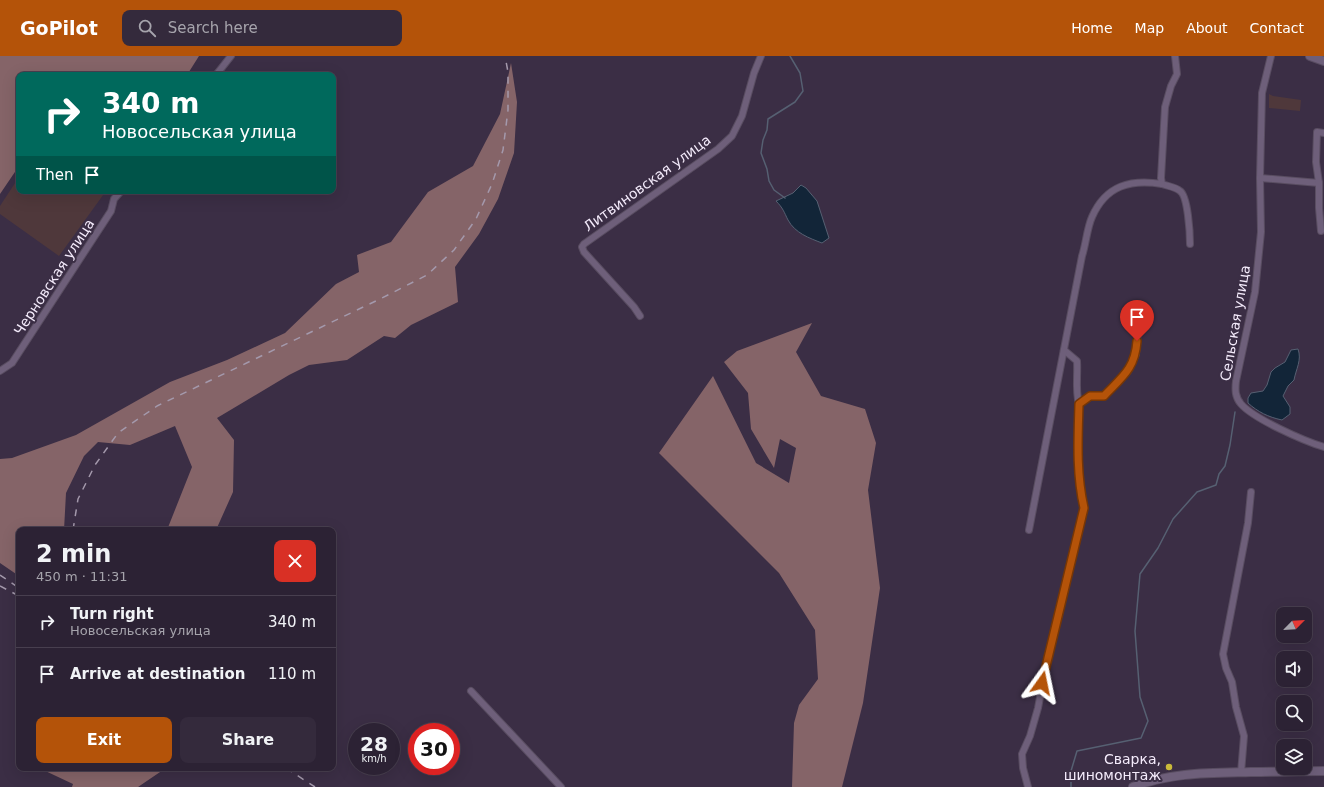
<!DOCTYPE html>
<meta charset="utf-8">
<style>
:root{--surface:#2c2234;--page:#342a3c;--text:#f1f3f6;--muted:#a6a4ac;--line:#483f4f;--accent:#b45309}
body{margin:0;font-family:"DejaVu Sans",sans-serif;background:var(--page);color:var(--text);height:100vh;display:flex;flex-direction:column;font-size:15px;white-space:nowrap}
*{box-sizing:border-box;margin:0}
p{font-size:13px;color:var(--muted)}
.icon{flex:none;width:22px;height:22px;fill:none;stroke:currentColor;stroke-width:2;stroke-linecap:round;stroke-linejoin:round}
.map{position:relative;flex:1;overflow:hidden}
.side{position:absolute;left:16px;top:471px;width:320px;height:244px;display:flex;flex-direction:column;background:var(--surface);border-radius:8px;box-shadow:0 4px 16px #0002,0 0 0 1px var(--line)}
.side>*{flex:none}
.top-card{position:absolute;left:16px;top:16px;width:320px;height:122px;border-radius:8px;box-shadow:0 4px 16px #0002,0 0 0 1px var(--line);background:#00695c;color:#fff;overflow:hidden}
.needle{width:26px;rotate:66deg}
.tools{position:absolute;left:1276px;top:551px;display:grid;gap:8px}
.tools a{display:grid;place-items:center;width:36px;height:36px;border-radius:8px;background:var(--surface);box-shadow:0 4px 16px #0002,0 0 0 1px var(--line);font-size:20px}
.speed{position:absolute;left:348px;top:667px;display:flex;gap:8px;font-size:20px;font-weight:700;text-align:center}
.speed>*{display:grid;place-content:center;width:52px;height:52px;border-radius:50%;background:var(--surface);box-shadow:0 4px 16px #0002,0 0 0 1px var(--line);line-height:1}
.speed small{font-size:10px;font-weight:400}
.speed .limit{border:6px solid #d22;background:#fff;color:#111}
.pin{position:absolute;display:grid;place-items:center;width:34px;height:34px;color:#fff;margin:-41px -17px;border-radius:50% 50% 50% 0;rotate:-45deg;box-shadow:0 0 4px #0007}
.pin .icon{rotate:45deg}
.me{position:absolute;width:44px;margin:-22px;rotate:12deg;stroke-linejoin:round;filter:drop-shadow(0 0 3px #0008)}
.turn{display:flex;align-items:center;gap:14px;height:84px;padding:0 20px;font-size:18px}
.turn .icon{width:52px;height:52px;stroke-width:2.5}
.turn b{display:block;font-size:28px;line-height:34px}
.then{display:flex;align-items:center;height:38px;padding:0 20px;background:#0003;gap:8px;font-size:15px}
.round{display:grid;place-items:center;flex:none;width:42px;height:42px;border-radius:8px;background:var(--page)}
.headline{display:flex;align-items:center;justify-content:space-between;height:68px;padding:0 20px}
h1{font-size:24px;font-weight:800;line-height:30px}
.button{display:flex;gap:8px;margin-top:auto;padding:8px 20px}
.button a{flex:1;height:46px;border-radius:8px;background:var(--accent);color:#fff;font-size:16px;font-weight:800;line-height:46px;text-align:center}
.button a+a{background:var(--page);color:var(--text)}
ul{padding:0;list-style:none}
li{display:flex;align-items:center;gap:12px;height:52px;padding:0 20px;border-top:1px solid var(--line)}
li div{flex:1}
li b{display:block;font-size:15px}
li em{font-style:normal}
header{display:flex;align-items:center;gap:24px;box-sizing:border-box;height:56px;padding:0 20px;background:var(--accent);color:#fff}
header strong{font-size:19px}
nav{display:flex;gap:22px;margin-inline-start:auto;font-size:14px}
.search{width:280px;height:36px;background:var(--page);display:flex;align-items:center;gap:10px;box-sizing:border-box;padding:0 14px;border-radius:8px;color:var(--muted);font-size:15px}
.map>svg:first-child{display:block}
.green{fill:#4f383b}
.forest{fill:#856468}
.water{fill:#122538;stroke:#566072}
.lines{fill:none;stroke-linecap:round;stroke-linejoin:round}
.stream{stroke:#566072;stroke-width:1.5}
.minor-casing{stroke:#594d61;stroke-width:8}
.tertiary-casing{stroke:#594d61;stroke-width:10}
.minor{stroke:#6e5f7a;stroke-width:6}
.tertiary{stroke:#6e5f7a;stroke-width:8}
.rail{stroke:#a499ac;stroke-width:1.5;stroke-dasharray:7 7;stroke-linecap:butt}
.route-casing{stroke:#753606;stroke-width:10}
.route{stroke:#b45309;stroke-width:7}
.poi-dot{fill:#caba3a;stroke:#3b2e45;stroke-width:1.5}
.labels{text-anchor:middle;stroke-width:4;stroke-linejoin:round;paint-order:stroke}
.street-label{font-size:14px;fill:#f4ebfb;stroke:#3b2e45}
.poi-label{font-size:14px;fill:#f4ebfb;stroke:#3b2e45;text-anchor:end}
</style>
<header>
<strong>GoPilot</strong>
<div class="search"><svg class="icon" aria-label="search" viewBox="0 0 24 24"><circle cx="10" cy="10" r="6"/><path d="M15 15l6 6"/></svg>Search here</div>
<nav><a>Home</a><a>Map</a><a>About</a><a>Contact</a></nav>
</header>
<div class="map">
<svg width="1324" height="731" viewBox="0 0 1324 731">
<rect width="100%" height="100%" fill="#3b2e45"/>
<!-- green -->
<g class="green">
<path d="M1269,38L1273,40L1301,44L1300,55L1269,52Z"/>
<path d="M19,121V135H106L59,200L0,158V150Z"/>
</g>
<!-- forest -->
<g class="forest">
<path d="M0,0H199L187,19H19V110L0,138Z"/>
<path d="M511,7L517,46L514,97L498,143L479,178L455,211L458,246L411,269L395,282L384,280L347,304L309,309L289,319L217,362L234,384L233,436L216,474H167L192,411L175,370L130,389L98,386L84,400L66,437L64,474H19V520L0,507V403L12,402L76,379L170,326L227,304L285,277L336,228L359,216L357,199L391,186L428,136L473,110L500,58Z"/>
<path d="M812,267L796,296L821,340L865,353L876,387L868,434L880,532L863,647L842,731H792L794,667L799,649L818,623L815,574L779,517L659,397L713,320L756,407L789,427L796,392L780,383L774,412L751,373L748,337L724,306L737,295Z"/>
<path d="M39,712H166L138,731H72L73,728Z"/>
</g>
<!-- water -->
<g class="water">
<path d="M801,129L806,132L817,145L829,182L822,187C809,182 795,177 788,164C784,156 783,152 776,145L793,137Z"/>
<path d="M1298,293C1302,304 1296,313 1294,324L1288,330L1283,340L1290,351V358L1282,364C1268,361 1258,356 1248,347V342L1251,337L1263,335L1267,329L1271,316L1275,312L1285,306L1291,294Z"/>
</g>
<g class="lines">
<!-- stream -->
<g class="stream">
<path d="M785,142L774,134L769,125L767,113L761,97L763,84L767,74L768,63L795,46L803,35L800,17L790,0"/>
<path d="M1071,731V715L1077,695L1141,682L1148,665L1140,641L1135,575L1140,518L1158,492L1173,463L1197,436L1216,429L1219,418L1225,410L1230,389L1235,356"/>
</g>
<!-- minor casing -->
<g class="minor-casing">
<g id="minor">
<path d="M1175,0L1177,18L1171,30L1165,51L1161,122L1162,128C1167,130 1176,131 1180,135C1188,140 1190,178 1190,188"/>
<path d="M1271,0L1262,37L1260,122L1261,176L1255,236L1236,325C1235,334 1235,341 1241,348C1254,363 1304,385 1324,391"/>
<path d="M216,19L231,0"/>
<path d="M1260,122L1319,127"/>
<path d="M1321,175L1319,152V127L1316,106L1317,76L1324,77"/>
<path d="M640,260L634,251L584,196L582,191L584,188L718,93L732,80L742,60L754,17L761,0"/>
<path d="M1064,294L1077,305C1078,319 1075,334 1079,348"/>
<path d="M0,315L12,307L111,155L114,143L121,135"/>
<path d="M1029,474L1082,200C1086,188 1087,172 1092,161C1106,129 1131,123 1162,128"/>
<path d="M471,635L561,731"/>
<path d="M1241,717L1244,680L1236,651L1232,626L1226,612L1223,598L1248,467L1251,436"/>
<path d="M1028,731L1023,712L1022,698L1030,680L1038,652L1045,615L1084,452C1076,415 1078,384 1079,348L1091,340H1104L1128,315L1136,298L1138,272"/>
</g>
</g>
<!-- tertiary casing -->
<g class="tertiary-casing">
<g id="tertiary">
<path d="M1310,0L1324,5"/>
<path d="M1133,731C1171,716 1211,717 1251,716C1275,716 1300,715 1324,715"/>
</g>
</g>
<!-- minor -->
<use href="#minor" class="minor"/>
<!-- tertiary -->
<use href="#tertiary" class="tertiary"/>
<!-- rail -->
<g class="rail">
<path d="M73,474L78,443L95,409L118,377L157,350L382,242L427,219L454,194L476,163L492,128L503,94L508,54V16L505,0"/>
<path d="M0,519L19,532"/>
<path d="M0,530L19,540"/>
<path d="M286,712L315,731"/>
</g>
</g>
<g class="lines">
<!-- route casing -->
<g class="route-casing">
<path id="route" d="M1042,627L1084,452C1076,416 1078,383 1079,348L1090,340H1104C1122,321 1135,313 1137,285"/>
</g>
<!-- route -->
<use href="#route" class="route"/>
</g>
<!-- markers -->
<circle class="poi-dot" cx="1169" cy="711" r="4"/>
<g class="labels">
<!-- street labels -->
<g class="street-label">
<text transform="translate(647 127) rotate(-36)" y="5">Литвиновская улица</text>
<text transform="translate(54 221) rotate(-57)" y="5">Черновская улица</text>
<text transform="translate(1235 267) rotate(-80)" y="5">Сельская улица</text>
</g>
<!-- poi labels -->
<g class="poi-label">
<text x="1161" y="708">Сварка,<tspan x="1161" dy="16">шиномонтаж</tspan></text>
</g>
</g>
</svg>
<div class="tools">
<a><svg class="needle" viewBox="-14 -14 28 28"><path d="M0-13l5 13h-10z" fill="#e53935"/><path d="M0 13l5-13h-10z" fill="#a6a4ac"/></svg></a>
<a><svg class="icon" aria-label="sound" viewBox="0 0 24 24"><path d="M4 9h4l5-4v14l-5-4H4zM17 9q2 3 0 6"/></svg></a>
<a><svg class="icon" aria-label="search" viewBox="0 0 24 24"><circle cx="10" cy="10" r="6"/><path d="M15 15l6 6"/></svg></a>
<a><svg class="icon" aria-label="layers" viewBox="0 0 24 24"><path d="M12 4l9 5-9 5-9-5zM3 14l9 5 9-5"/></svg></a>
</div>
<div class="speed"><div>28<small>km/h</small></div><div class="limit">30</div></div>
<div class="pin" style="left:1137px;top:285px;background:#d93025"><svg class="icon" aria-label="arrive" viewBox="0 0 24 24"><path d="M6 21V4h12l-3 4 3 4H6"/></svg></div>
<svg class="me" style="left:1042px;top:627px" viewBox="-20 -20 40 40"><path d="M0-17L14 15 0 8-14 15z" fill="#b45309" stroke="#fff" stroke-width="4"/></svg>
<div class="top-card">
<div class="turn"><svg class="icon" aria-label="right" viewBox="0 0 24 24"><path d="M7 20v-9h11M14 6l5 5-5 5"/></svg><div><b>340 m</b>Новосельская улица</div></div>
<div class="then">Then<svg class="icon" aria-label="arrive" viewBox="0 0 24 24"><path d="M6 21V4h12l-3 4 3 4H6"/></svg></div>
</div>
<section class="side">
<div class="headline"><div><h1>2 min</h1><p>450 m · 11:31</p></div><a class="round" style="background:#d93025;color:#fff"><svg class="icon" aria-label="close" viewBox="0 0 24 24"><path d="M6 6l12 12M18 6L6 18"/></svg></a></div>
<ul>
<li><svg class="icon" aria-label="right" viewBox="0 0 24 24"><path d="M7 20v-9h11M14 6l5 5-5 5"/></svg><div><b>Turn right</b><p>Новосельская улица</p></div><em>340 m</em></li>
<li><svg class="icon" aria-label="arrive" viewBox="0 0 24 24"><path d="M6 21V4h12l-3 4 3 4H6"/></svg><div><b>Arrive at destination</b></div><em>110 m</em></li>
</ul>
<div class="button"><a>Exit</a><a>Share</a></div>
</section>
</div>
